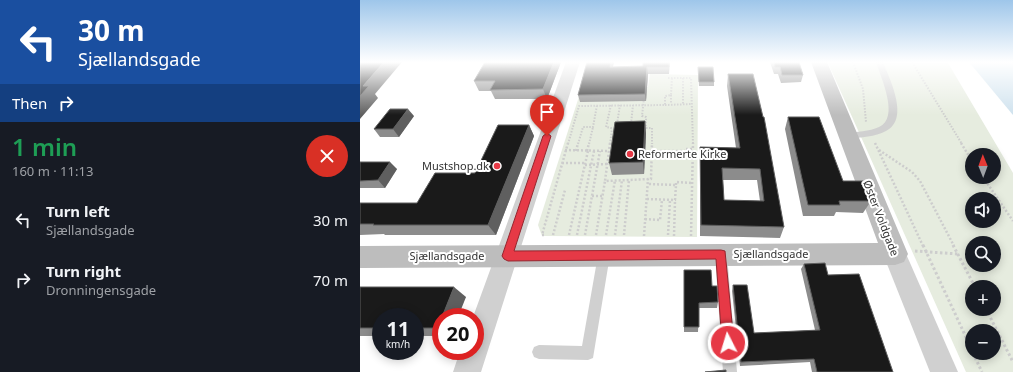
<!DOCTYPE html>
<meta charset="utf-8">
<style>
:root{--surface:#171b24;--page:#242831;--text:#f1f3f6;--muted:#9ea1a6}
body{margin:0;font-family:"Noto Sans",sans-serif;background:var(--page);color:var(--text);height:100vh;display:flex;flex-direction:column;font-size:15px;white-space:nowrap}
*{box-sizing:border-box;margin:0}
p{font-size:13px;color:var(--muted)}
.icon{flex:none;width:22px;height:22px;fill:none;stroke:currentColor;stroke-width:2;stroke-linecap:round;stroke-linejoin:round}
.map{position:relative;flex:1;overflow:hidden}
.details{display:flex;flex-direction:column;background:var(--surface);width:360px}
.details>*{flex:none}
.hud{background:#1a4fa0;color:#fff;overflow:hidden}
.needle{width:26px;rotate:359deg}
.tools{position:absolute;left:605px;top:148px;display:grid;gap:8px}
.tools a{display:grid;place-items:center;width:36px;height:36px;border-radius:50%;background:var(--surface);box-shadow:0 2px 10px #0003;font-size:20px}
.speed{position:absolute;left:12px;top:308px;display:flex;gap:8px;font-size:20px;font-weight:700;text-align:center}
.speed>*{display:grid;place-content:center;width:52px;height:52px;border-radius:50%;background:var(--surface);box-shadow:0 2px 10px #0003;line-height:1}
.speed small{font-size:10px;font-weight:400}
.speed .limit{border:6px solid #d22;background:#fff;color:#111}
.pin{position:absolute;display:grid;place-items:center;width:34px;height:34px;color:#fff;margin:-41px -17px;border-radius:50% 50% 50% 0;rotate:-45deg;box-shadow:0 0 4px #0007}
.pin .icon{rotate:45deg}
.me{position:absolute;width:44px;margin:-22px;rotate:355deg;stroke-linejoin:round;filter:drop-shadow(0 0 3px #0008)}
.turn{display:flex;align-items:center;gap:14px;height:84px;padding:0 12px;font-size:18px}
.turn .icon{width:52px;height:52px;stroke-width:2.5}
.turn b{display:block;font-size:28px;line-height:34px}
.then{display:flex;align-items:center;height:38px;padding:0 12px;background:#0003;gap:8px;font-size:15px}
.round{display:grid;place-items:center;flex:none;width:42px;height:42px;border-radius:21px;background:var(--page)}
.head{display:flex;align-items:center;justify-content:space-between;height:68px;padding:0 12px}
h1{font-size:24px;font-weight:600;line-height:30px;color:#1e9e55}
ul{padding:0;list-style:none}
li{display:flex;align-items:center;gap:12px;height:60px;padding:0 12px}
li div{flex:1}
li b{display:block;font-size:15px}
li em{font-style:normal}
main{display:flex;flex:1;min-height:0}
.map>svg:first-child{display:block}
.green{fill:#e6ecdf;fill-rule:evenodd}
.water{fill:#cfe2ee}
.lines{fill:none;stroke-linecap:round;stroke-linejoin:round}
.path-far2{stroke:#cdcdcd;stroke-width:2;stroke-dasharray:1.5 1.5;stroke-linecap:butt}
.path-far1{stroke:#cdcdcd;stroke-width:2.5;stroke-dasharray:2 2;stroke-linecap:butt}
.path{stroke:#cdcdcd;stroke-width:3;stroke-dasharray:2.5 2.5;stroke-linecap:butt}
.lane{fill:#d0d0d0;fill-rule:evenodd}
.street{fill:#d0d0d0;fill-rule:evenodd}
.secondary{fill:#bdbdbd;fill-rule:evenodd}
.wall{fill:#8c8c8c;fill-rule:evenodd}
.shaded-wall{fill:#5f5f5f}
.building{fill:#1a1a1a;stroke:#5f5f5f;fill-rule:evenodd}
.route{fill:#e63946;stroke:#96252e}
.poi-dot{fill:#e63946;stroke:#fff;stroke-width:1.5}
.labels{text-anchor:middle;stroke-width:4;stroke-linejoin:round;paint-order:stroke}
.poi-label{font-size:11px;fill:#333;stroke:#fff;text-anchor:start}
.street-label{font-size:11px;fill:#333;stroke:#fff}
</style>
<main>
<section class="details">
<div class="hud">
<div class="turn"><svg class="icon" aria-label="left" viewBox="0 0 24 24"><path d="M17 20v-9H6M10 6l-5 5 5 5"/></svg><div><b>30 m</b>Sjællandsgade</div></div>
<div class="then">Then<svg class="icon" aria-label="right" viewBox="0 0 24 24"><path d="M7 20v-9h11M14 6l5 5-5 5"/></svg></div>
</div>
<div class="head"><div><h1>1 min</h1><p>160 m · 11:13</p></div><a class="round" style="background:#d93025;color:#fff"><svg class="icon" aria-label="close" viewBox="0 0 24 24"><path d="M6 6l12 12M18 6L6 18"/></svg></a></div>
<ul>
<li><svg class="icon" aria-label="left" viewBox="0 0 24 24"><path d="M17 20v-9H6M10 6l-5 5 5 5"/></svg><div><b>Turn left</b><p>Sjællandsgade</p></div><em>30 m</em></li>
<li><svg class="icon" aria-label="right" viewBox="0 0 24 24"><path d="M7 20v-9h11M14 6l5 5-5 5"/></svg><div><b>Turn right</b><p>Dronningensgade</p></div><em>70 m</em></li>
</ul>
</section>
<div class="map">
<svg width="653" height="372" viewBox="0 0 653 372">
<rect width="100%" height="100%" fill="#fff"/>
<!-- green -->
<g class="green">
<path d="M468,63H588L653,173V372H606ZM612,155H634V177H612ZM612,199H634V221H612ZM612,243H634V265H612ZM612,287H634V309H612ZM612,331H634V353H612Z"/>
<path d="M290,74L338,75L337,237L182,236L178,225L222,87H288Z"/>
</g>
<!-- water -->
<path class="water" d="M653,62V115L609,62Z"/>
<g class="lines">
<!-- path-far2 -->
<g class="path-far2">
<path d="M493,62L503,89L506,122"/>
<path d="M552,62L602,144"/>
<path d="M308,78H331L333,144"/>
<path d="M323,78V104"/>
<path d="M311,95V104"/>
<path d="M284,98L282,116L286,117V128"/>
<path d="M251,105L246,127L256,129"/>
<path d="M305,105L332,104"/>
<path d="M257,124L260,105"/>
<path d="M271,124L273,105"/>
<path d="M283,128H292V144"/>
<path d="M208,144L219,106L305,105V96L311,95L312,78"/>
<path d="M218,144L223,127H233L237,105"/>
<path d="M229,144L233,127"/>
<path d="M250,144L252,129"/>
</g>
<!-- path-far1 -->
<g class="path-far1">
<path d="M250,143L245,181L291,179L292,143"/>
<path d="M515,143L563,246"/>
<path d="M601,143L612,161"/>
<path d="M205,150L249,151"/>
<path d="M519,150L552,172L560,181L594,246"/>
<path d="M216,151L218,143"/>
<path d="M227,151L229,143"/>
<path d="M292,151H325V149H332"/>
<path d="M202,163H226"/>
<path d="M225,165L247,164"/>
<path d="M623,177L653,221"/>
<path d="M316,185V182L332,183"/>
<path d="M232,196H242"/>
<path d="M287,199L315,200L316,185L288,184"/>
<path d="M285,219L300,220L302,200"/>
<path d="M184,235H182L208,143"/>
<path d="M193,235L205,190"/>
<path d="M209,235L228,151"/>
<path d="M217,235L234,151"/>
<path d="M225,235L240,151"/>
<path d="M236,235L245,181"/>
<path d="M246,235L255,180"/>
<path d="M255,235L262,180"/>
<path d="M264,235L269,180"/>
<path d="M308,235L310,200"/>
<path d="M284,236L288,179"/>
<path d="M314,236L315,201"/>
<path d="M331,236L333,143"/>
</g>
<!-- path -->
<g class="path">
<path d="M563,245L612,350"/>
<path d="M593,245L615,287"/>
<path d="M555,251L598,254"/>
<path d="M626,309L653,362"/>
<path d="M613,353L622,372"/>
</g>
<!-- lane -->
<g class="lane">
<path d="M516,62H523C530,80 550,119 526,131C515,137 501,137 489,139L486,138L485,136L486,134C497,131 509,132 519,127C540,118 521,78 516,62Z"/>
<path d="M244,250L248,251L250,255L233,358L228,360L179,359L174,357L172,352L174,347L179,345L222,346L238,255L240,251Z"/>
<path d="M361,250L365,251L367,255L377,372H363L355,255L357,251Z"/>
</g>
<!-- street -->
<g class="street">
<path d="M206,62H220L121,372H93L100,351H115V317H113Z"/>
<path d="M535,244L543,247L598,372H570L523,254L527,247Z"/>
</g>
<!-- secondary -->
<path class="secondary" d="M451,62H467L548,254L544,262L535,265L0,268V246L518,243Z"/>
</g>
<!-- wall -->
<g class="wall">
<path d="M201,62L187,99H135L131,91H119L114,81Z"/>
<path d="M227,62H254L253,67L283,66L310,62L309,74H288L286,101L220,102L218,95Z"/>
<path d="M410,62H439L443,75L441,82L421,83L418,74H414Z"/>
<path d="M338,67L354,82V86H339Z"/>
<path d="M368,74L424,227L420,238L340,236V147L376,148L367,86ZM363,180H397L400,201L364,200Z"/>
<path d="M54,116L39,137H20L14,129Z"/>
<path d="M428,117L483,181L511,201L503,213L476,212L474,216H443L425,129Z"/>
<path d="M285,121L286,134L284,174L252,175L249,163Z"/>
<path d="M169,125L174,136L136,235H25L24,234L0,235V203H57L115,173Z"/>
<path d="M0,162L37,169L25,188H0Z"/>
<path d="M444,264L468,275L533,372H452L450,362L380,366L372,291L373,285L394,333L455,330L441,269Z"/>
<path d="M324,270L352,286L358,302L357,308H339L338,332H324Z"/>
<path d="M0,287L106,297L81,317V336H55V317H21V336H0Z"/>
</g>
<!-- shaded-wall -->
<g class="shaded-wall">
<path d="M24,62H42L15,94L18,98L0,119V96L3,86Z"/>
<path d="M194,62H201L187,99L183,89Z"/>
<path d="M251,62H254L251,74L250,67Z"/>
<path d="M287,67L288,74L286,101L285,94Z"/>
<path d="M48,109L54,116L39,137L33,129Z"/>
<path d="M285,121L286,134L284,174L283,162Z"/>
<path d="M169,125L174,136L136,235L128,225Z"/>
<path d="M30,162L37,169L25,188L18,180Z"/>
<path d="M94,287L106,297L98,317H82Z"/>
<path d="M81,319V331L77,328Z"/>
</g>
<!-- building -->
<g class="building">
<path d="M0,62H24L3,86H9L0,96Z"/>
<path d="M125,62H194L183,89L130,90L135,81H114Z"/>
<path d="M227,62H251L250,67L283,66V62H309V67H287L285,94L218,95Z"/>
<path d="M414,62H439L443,75H422L420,67H415Z"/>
<path d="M338,67H353L354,82H339Z"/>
<path d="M368,74H393L403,117H404L424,227L341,225L340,147L380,148ZM362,168L400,169L404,201L364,200Z"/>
<path d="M30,109H48L33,129H14Z"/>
<path d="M428,117H459L483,181H503L511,201H479L480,205H448Z"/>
<path d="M285,121L283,162L249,163L255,122Z"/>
<path d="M138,125H169L128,225H13L14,224H0V203H57L75,173H115Z"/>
<path d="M0,162H30L18,180L0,181Z"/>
<path d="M465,263L468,275L499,274L533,372H457L454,359L381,362L373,285H387L394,333L460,330L444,264Z"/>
<path d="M324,270H351L352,286H357L358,302L339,303V327H324Z"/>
<path d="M0,287H94L82,317H81V319L77,328H55V317H21V328H0Z"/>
<path d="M366,370V372H345Z"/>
</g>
<!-- sky -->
<linearGradient id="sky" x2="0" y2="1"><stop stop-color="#9ec6ea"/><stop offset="0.54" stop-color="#fff"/><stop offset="1" stop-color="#fff" stop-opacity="0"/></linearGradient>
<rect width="653" height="115" fill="url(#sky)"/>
<!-- route -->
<path class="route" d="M187,133L191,136L154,251L361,250L365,251L374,343L372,347L368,349L364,347L362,343L356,259L148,261L144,259L142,256L183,136Z"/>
<!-- markers -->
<g class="poi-dot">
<circle cx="270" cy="154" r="4"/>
<circle cx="137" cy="166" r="4"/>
</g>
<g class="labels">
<!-- poi labels -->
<g class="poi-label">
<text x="278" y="158">Reformerte Kirke</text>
<text x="129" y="170" text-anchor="end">Mustshop.dk</text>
</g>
<!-- street labels -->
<g class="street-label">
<text transform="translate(521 218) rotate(69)" y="4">Øster Voldgade</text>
<text x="411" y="258">Sjællandsgade</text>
<text x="87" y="260">Sjællandsgade</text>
</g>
</g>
</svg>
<div class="tools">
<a><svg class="needle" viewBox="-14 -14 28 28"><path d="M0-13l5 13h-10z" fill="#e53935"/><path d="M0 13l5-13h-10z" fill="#9ea1a6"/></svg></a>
<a><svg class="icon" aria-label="sound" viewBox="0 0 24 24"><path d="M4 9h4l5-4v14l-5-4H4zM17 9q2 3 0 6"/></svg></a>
<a><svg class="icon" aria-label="search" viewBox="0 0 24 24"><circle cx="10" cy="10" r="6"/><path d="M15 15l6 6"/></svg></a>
<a>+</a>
<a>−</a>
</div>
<div class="speed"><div>11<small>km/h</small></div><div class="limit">20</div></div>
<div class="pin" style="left:187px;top:136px;background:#d93025"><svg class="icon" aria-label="arrive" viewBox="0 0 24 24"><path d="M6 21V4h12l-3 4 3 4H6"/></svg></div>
<svg class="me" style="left:368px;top:343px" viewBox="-20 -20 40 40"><circle r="17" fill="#e63946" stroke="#fff" stroke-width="3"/><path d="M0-11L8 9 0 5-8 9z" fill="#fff"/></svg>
</div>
</main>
